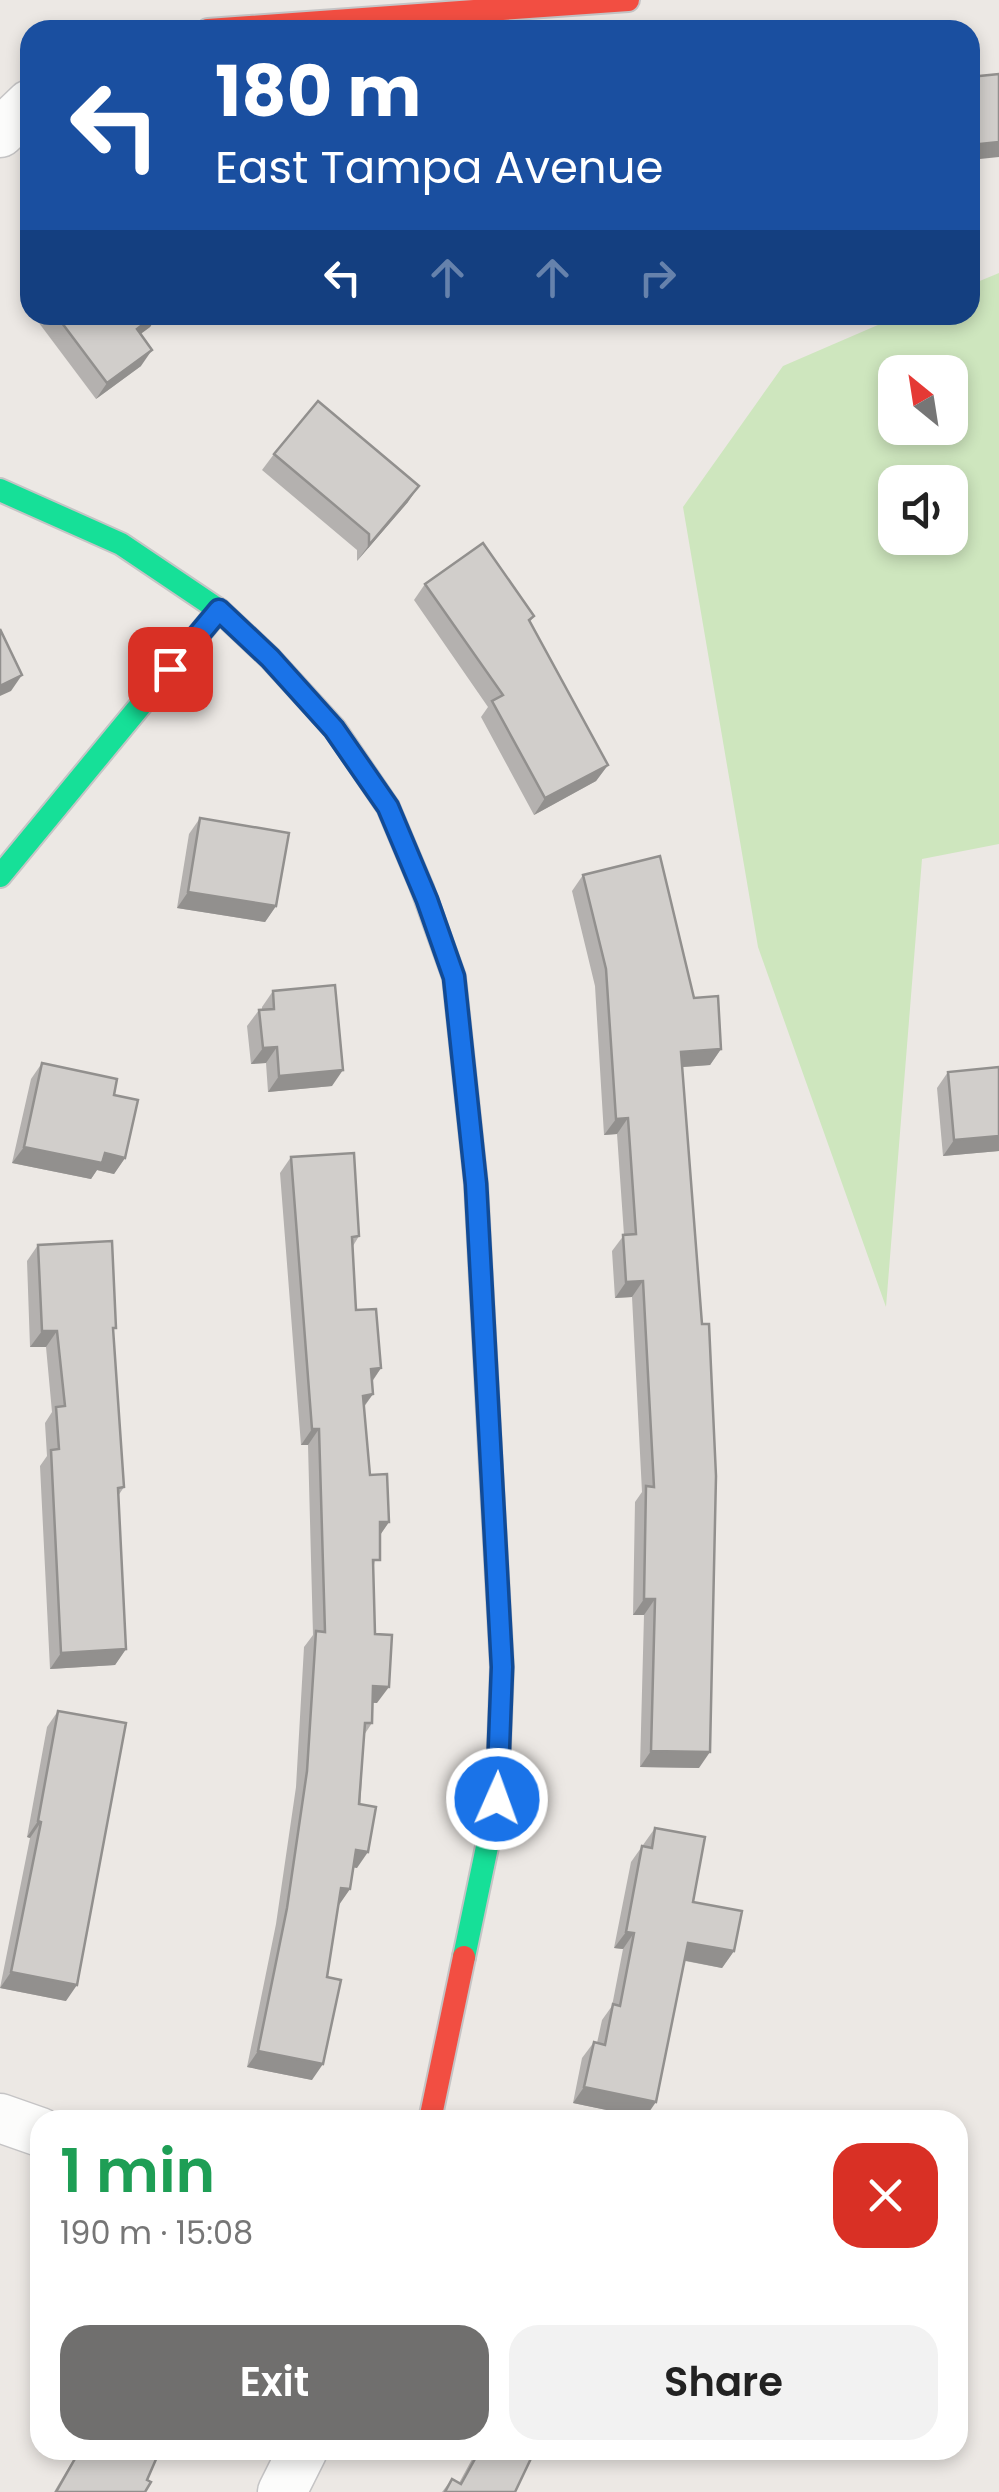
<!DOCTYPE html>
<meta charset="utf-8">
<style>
:root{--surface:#fff;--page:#f2f2f2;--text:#222;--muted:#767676;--accent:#706f6e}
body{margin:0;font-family:Poppins,sans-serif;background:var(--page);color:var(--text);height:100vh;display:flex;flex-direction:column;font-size:38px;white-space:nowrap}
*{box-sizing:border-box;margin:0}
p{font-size:32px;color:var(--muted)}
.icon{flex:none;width:55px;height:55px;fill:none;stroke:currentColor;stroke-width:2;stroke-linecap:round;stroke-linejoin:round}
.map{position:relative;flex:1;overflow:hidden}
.drawer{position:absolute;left:30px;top:2110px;width:938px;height:350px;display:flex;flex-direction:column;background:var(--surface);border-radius:30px;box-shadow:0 5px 15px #0003}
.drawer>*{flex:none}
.top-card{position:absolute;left:20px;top:20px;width:960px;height:305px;border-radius:30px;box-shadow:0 5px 15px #0003;background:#1a4fa0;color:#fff;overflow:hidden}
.needle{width:65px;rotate:330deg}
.fabs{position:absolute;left:878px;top:355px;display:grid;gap:20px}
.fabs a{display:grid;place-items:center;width:90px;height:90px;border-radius:20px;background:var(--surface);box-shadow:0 5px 15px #0003;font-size:50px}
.pin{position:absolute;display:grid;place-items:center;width:85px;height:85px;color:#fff;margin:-42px;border-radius:20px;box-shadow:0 5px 15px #0006}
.me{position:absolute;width:110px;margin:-55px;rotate:2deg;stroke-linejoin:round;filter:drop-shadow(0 0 8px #0008)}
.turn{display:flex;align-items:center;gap:35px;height:210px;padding:0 30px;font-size:45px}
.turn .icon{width:130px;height:130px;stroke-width:2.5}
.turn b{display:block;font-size:70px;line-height:85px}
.lanes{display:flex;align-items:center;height:95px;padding:0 30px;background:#0003;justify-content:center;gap:50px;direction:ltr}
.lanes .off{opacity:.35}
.round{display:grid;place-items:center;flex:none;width:105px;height:105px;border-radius:30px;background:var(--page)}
.overview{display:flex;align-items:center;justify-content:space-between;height:170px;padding:0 30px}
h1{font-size:60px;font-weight:600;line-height:75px;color:#1e9e55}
.primary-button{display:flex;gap:20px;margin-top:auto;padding:20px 30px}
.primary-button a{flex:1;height:115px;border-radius:30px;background:var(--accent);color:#fff;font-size:40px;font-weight:600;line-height:115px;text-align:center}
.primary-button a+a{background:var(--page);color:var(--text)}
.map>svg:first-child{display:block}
.green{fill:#cee6be;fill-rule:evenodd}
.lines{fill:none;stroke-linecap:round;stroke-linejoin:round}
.street-casing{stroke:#c5c4c5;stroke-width:51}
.fast-casing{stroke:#c5c4c5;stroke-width:26}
.slow-casing{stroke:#c5c4c5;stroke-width:26}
.jam-casing{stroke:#c5c4c5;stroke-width:26}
.street{stroke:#fcfcfb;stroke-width:48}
.fast{stroke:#16e098;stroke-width:22}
.slow{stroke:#ffcf43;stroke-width:22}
.jam{stroke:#f24e42;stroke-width:22}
.wall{fill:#b4b1af}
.shaded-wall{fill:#92908e}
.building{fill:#d1cecb;stroke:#92908e;stroke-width:2.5}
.route-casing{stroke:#114b97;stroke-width:25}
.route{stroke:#1a73e8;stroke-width:18}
</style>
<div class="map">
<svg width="999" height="2492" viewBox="0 0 999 2492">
<rect width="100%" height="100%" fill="#ece8e4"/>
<!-- green -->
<path class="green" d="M999,273V844L922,859L886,1307L758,947L683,507L783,366L901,315H970V285ZM895,372H950V428H895ZM895,482H950V538H895Z"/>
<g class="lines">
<!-- street casing -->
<g class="street-casing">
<g id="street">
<path d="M0,133L30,104"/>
<path d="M0,2118L40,2132"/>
<path d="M282,2492L303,2450"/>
</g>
</g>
<!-- fast casing -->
<g class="fast-casing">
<g id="fast">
<path d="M0,490L121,544L219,610L270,658L335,729L388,807L422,888"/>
<path d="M0,876L219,610"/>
<path d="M464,1957L497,1799L502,1667L491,1468"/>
</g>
</g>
<!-- slow casing -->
<g class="slow-casing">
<path id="slow" d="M422,888L454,977L476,1184L491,1468"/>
</g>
<!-- jam casing -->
<g class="jam-casing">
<g id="jam">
<path d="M208,30L628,0"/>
<path d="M430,2120L464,1957"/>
</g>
</g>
<!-- street -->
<use href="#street" class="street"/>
<!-- fast -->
<use href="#fast" class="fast"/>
<!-- slow -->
<use href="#slow" class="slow"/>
<!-- jam -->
<use href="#jam" class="jam"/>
</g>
<!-- wall -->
<g class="wall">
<path d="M33,315H158L150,327L140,334L141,366L96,399Z"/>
<path d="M274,454L408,502L357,561V550L262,470Z"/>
<path d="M425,584L534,616L530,622L608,765L596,781L534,815L481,717L488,707L414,600Z"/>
<path d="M200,818L276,906L265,922L177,908L189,834Z"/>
<path d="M583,875L694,998L721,1049L710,1065L682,1067L699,1768L640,1767L644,1615H633L635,1502L642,1492L632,1297L615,1298L612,1251L624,1235L617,1134L604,1135L595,986L572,891Z"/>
<path d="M273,991L332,1086L268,1092L266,1063L251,1064L247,1026L259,1010H262V1007Z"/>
<path d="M42,1063L114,1095L125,1158L114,1174L97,1170L91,1179L12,1163L31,1079Z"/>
<path d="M948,1072L999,1151L943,1156L937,1088Z"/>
<path d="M291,1157L359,1236L353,1246L356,1310L381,1368L372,1382L373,1394L364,1407L370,1475L389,1522L380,1535L373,1570L377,1703H372V1723L364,1735L357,1868L354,1867L350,1889L338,1905L312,2080L247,2067L276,1924L296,1787L304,1647L313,1635L308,1445H301L280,1173Z"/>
<path d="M38,1245L113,1332L124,1487L118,1496L126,1649L115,1665L50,1669L40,1466L47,1456L45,1423L52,1412L46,1347H30L27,1261Z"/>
<path d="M58,1711L66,2001L0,1988L30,1838L27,1837L47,1727Z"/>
<path d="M655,1828L693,1902L734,1951L722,1968L685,1961L645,2118L573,2103L582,2058L594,2042L597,2043L602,2020L612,2006L623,1949L614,1948L631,1862Z"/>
<path d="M79,2450L147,2480L145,2492H54Z"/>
<path d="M477,2450H535L515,2492H442L452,2479L459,2483Z"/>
</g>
<!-- shaded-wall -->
<g class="shaded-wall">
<path d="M999,142V157L970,160V145Z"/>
<path d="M155,315H158L150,327L126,345L137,329Z"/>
<path d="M152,350L141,366L96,399L107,383Z"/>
<path d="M419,486L408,502L357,561L369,545Z"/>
<path d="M22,675L11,691L0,696V686Z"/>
<path d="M608,765L596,781L534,815L545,798Z"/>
<path d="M188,892L276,906L265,922L177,908Z"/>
<path d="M277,1047L266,1063L251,1064L263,1048Z"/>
<path d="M721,1049L710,1065L669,1068L681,1052Z"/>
<path d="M343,1070L332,1086L268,1092L279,1076Z"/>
<path d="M628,1118L617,1134L604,1135L616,1119Z"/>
<path d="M999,1136V1151L943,1156L954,1140Z"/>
<path d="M24,1147L105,1153L125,1158L114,1174L97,1170L91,1179L12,1163Z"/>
<path d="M643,1281L632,1297L615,1298L626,1282Z"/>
<path d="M42,1331H57L46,1347H30Z"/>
<path d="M381,1368L370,1384L371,1369Z"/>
<path d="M373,1394L361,1410L363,1396Z"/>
<path d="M312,1429H319L308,1445H301Z"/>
<path d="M380,1522H389L378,1538Z"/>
<path d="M644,1599H655L644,1615H633Z"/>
<path d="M126,1649L115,1665L50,1669L61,1653Z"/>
<path d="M373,1686L389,1687L377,1703L362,1702Z"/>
<path d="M651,1751L710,1752L699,1768L640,1767Z"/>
<path d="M38,1821L41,1822L30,1838L27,1837Z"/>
<path d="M356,1850L368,1852L357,1868L345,1866Z"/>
<path d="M341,1888L350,1889L339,1905L329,1904Z"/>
<path d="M626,1932L634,1933L623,1949L614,1948Z"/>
<path d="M688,1943L734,1951L722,1968L677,1959Z"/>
<path d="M11,1972L77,1985L66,2001L0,1988Z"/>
<path d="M258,2051L323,2064L312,2080L247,2067Z"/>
<path d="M584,2087L656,2102L645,2118L573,2103Z"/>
</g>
<!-- building -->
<g class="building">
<path d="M999,74V142L970,145V77Z"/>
<path d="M56,315H155L137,329L152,350L107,383Z"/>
<path d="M318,401L419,486L369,545V534L274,454Z"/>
<path d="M483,543L534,616L529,620L608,765L545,798L492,701L503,695L425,584Z"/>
<path d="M0,629L22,675L0,686Z"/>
<path d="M200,818L289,833L276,906L188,892Z"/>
<path d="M660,856L694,998L718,996L721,1049L681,1052L702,1324H709L716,1476L710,1752L651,1751L655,1599H644L646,1486L654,1487L643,1281L626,1282L623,1235L636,1234L628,1118L616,1119L606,969L583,875Z"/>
<path d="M335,985L343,1070L279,1076L277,1047L263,1048L259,1010L274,1009L273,991Z"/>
<path d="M42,1063L117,1079L114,1095L138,1100L125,1158L105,1153L102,1163L24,1147Z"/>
<path d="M999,1067V1136L954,1140L948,1072Z"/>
<path d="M354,1153L359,1236L352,1237L356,1310L376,1309L381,1368L371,1369L373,1394L363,1396L370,1475L387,1474L389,1522H380V1560H373L375,1634L392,1635L389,1687L373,1686L372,1723H365L359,1804L376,1807L368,1852L356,1850L350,1889L341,1888L327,1977L341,1980L323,2064L258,2051L287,1908L307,1771L316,1631L325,1632L319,1429H312L291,1157Z"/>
<path d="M112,1241L116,1328H113L124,1487L118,1488L126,1649L61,1653L51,1450L59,1449L56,1407L65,1406L57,1331H42L38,1245Z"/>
<path d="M58,1711L126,1723L77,1985L11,1972L41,1822L38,1821Z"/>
<path d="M655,1828L705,1837L693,1902L742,1911L734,1951L688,1943L656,2102L584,2087L594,2042L605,2045L613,2004L620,2006L634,1933L626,1932L642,1846L652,1848Z"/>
<path d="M80,2450H160L147,2480L151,2482L145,2492H56Z"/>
<path d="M480,2450H535L515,2492H445L452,2479L461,2484Z"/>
</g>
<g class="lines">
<!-- route casing -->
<g class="route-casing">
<path id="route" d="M170,669L219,610L270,658L334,729L388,807L427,900L454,977L476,1184L502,1667L497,1799"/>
</g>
<!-- route -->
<use href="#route" class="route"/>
</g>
</svg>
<div class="fabs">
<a><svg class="needle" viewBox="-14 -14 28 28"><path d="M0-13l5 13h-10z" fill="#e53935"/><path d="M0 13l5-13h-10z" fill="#767676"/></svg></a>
<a><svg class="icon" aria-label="sound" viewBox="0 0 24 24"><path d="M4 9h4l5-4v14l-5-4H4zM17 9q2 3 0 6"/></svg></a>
</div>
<div class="pin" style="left:170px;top:669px;background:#d93025"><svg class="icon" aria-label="arrive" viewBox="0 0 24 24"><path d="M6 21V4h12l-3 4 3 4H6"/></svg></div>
<svg class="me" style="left:497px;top:1799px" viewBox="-20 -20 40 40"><circle r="17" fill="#1a73e8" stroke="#fff" stroke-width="3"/><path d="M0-11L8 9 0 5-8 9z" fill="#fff"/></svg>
<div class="top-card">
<div class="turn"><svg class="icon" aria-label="left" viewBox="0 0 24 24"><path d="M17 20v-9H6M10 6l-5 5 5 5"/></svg><div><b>180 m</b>East Tampa Avenue</div></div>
<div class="lanes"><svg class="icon" aria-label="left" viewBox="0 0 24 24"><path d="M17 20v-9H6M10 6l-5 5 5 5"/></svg><svg class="icon off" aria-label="ahead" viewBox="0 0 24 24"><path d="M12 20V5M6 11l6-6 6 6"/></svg><svg class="icon off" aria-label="ahead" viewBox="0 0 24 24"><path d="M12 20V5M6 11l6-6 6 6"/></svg><svg class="icon off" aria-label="right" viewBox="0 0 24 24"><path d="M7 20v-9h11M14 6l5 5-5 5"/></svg></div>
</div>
<section class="drawer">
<div class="overview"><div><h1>1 min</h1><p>190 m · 15:08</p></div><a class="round" style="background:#d93025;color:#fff"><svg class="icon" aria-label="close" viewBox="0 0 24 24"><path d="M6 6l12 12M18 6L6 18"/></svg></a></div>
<div class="primary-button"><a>Exit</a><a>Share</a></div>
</section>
</div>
